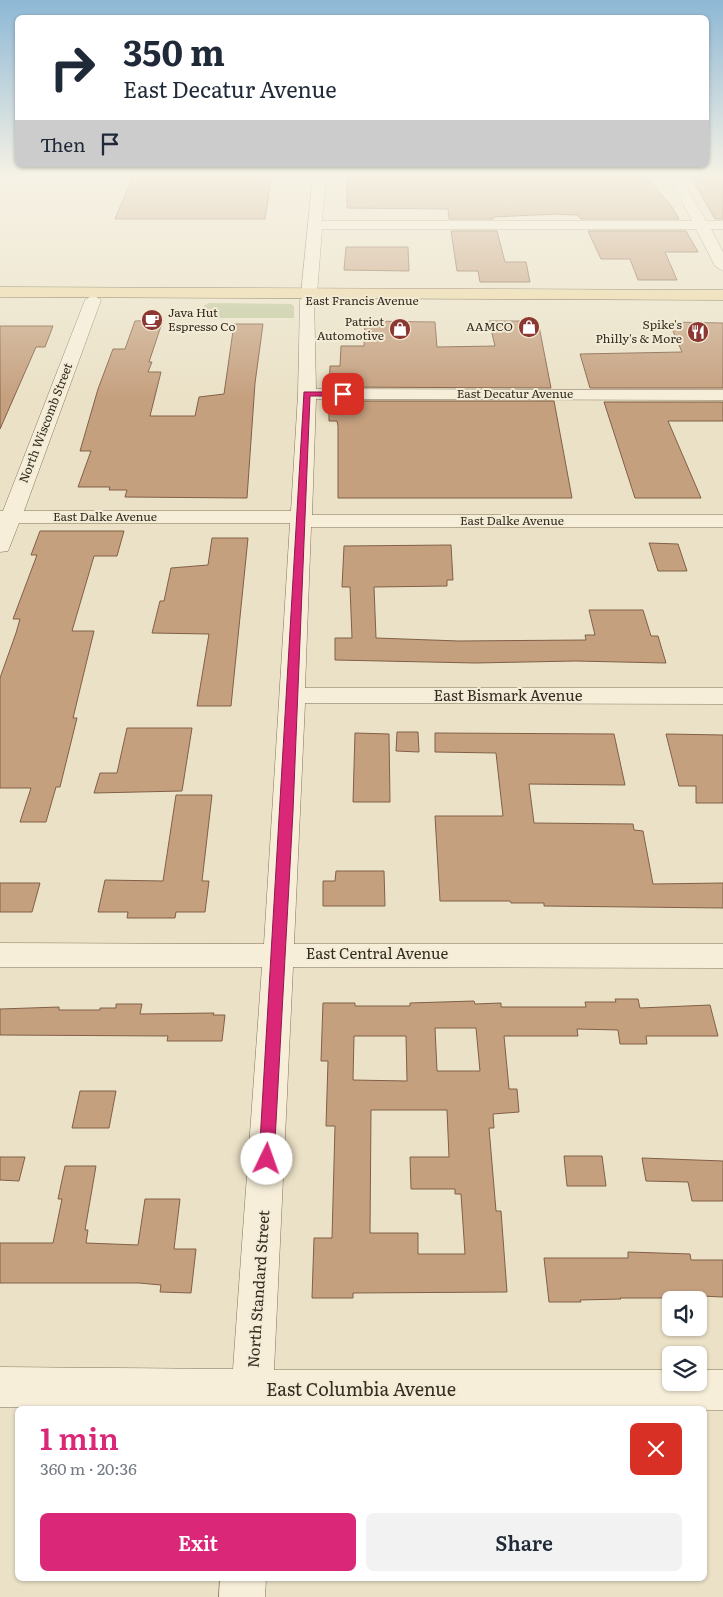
<!DOCTYPE html>
<meta charset="utf-8">
<style>
:root{--surface:#fff;--page:#f2f2f3;--text:#1f2937;--muted:#747a83;--accent:#db2777}
body{margin:0;font-family:Literata,serif;background:var(--page);color:var(--text);height:100vh;display:flex;flex-direction:column;font-size:19px;white-space:nowrap}
*{box-sizing:border-box;margin:0}
p{font-size:16px;color:var(--muted)}
.icon{flex:none;width:28px;height:28px;fill:none;stroke:currentColor;stroke-width:2;stroke-linecap:round;stroke-linejoin:round}
.map{position:relative;flex:1;overflow:hidden}
.details{position:absolute;left:15px;top:1406px;width:692px;height:175px;display:flex;flex-direction:column;background:var(--surface);border-radius:8px;box-shadow:0 1px 4px #0004}
.details>*{flex:none}
.guide{position:absolute;left:15px;top:15px;width:694px;height:152px;border-radius:8px;box-shadow:0 1px 4px #0004;background:#fff;color:var(--text);overflow:hidden}
.tools{position:absolute;left:662px;top:1291px;display:grid;gap:10px}
.tools a{display:grid;place-items:center;width:45px;height:45px;border-radius:8px;background:var(--surface);box-shadow:0 1px 4px #0004;font-size:25px}
.pin{position:absolute;display:grid;place-items:center;width:42px;height:42px;color:#fff;margin:-21px;border-radius:10px;box-shadow:0 2px 8px #0006}
.me{position:absolute;width:55px;margin:-28px;rotate:3deg;stroke-linejoin:round;filter:drop-shadow(0 0 4px #0008)}
.turn{display:flex;align-items:center;gap:18px;height:105px;padding:0 25px;font-size:22px}
.turn .icon{width:65px;height:65px;stroke-width:2.5}
.turn b{display:block;font-size:35px;line-height:42px}
.then{display:flex;align-items:center;height:48px;padding:0 25px;background:#0003;gap:10px;font-size:19px}
.round{display:grid;place-items:center;flex:none;width:52px;height:52px;border-radius:8px;background:var(--page)}
.head{display:flex;align-items:center;justify-content:space-between;height:85px;padding:0 25px}
h1{font-size:30px;font-weight:600;line-height:38px;color:var(--accent)}
.action{display:flex;gap:10px;margin-top:auto;padding:10px 25px}
.action a{flex:1;height:58px;border-radius:8px;background:var(--accent);color:#fff;font-size:20px;font-weight:600;line-height:58px;text-align:center}
.action a+a{background:var(--page);color:var(--text)}
.map>svg:first-child{display:block}
.green{fill:#c0c79b}
.building{fill:#c5a07f;stroke:#816046;fill-rule:evenodd}
.lines{fill:none;stroke-linecap:round;stroke-linejoin:round}
.minor-casing{stroke:#84745d;stroke-width:1}
.primary-casing{stroke:#524231;stroke-width:1}
.minor{fill:#f6eed9;fill-rule:evenodd}
.primary{fill:#ead7a2;fill-rule:evenodd}
.route{fill:#db2777;stroke:#8e194d}
.labels{text-anchor:middle;stroke-width:4;stroke-linejoin:round;paint-order:stroke}
.far-street-label{font-size:12px;fill:#352b20;stroke:#f2ebd5}
.far-poi-label{font-size:12px;fill:#352b20;stroke:#f2ebd5;text-anchor:end}
.street-label{font-size:15px;fill:#352b20;stroke:#f2ebd5}
.near-street-label{font-size:18px;fill:#352b20;stroke:#f2ebd5}
</style>
<div class="map">
<svg width="723" height="1597" viewBox="0 0 723 1597">
<rect width="100%" height="100%" fill="#eae1c6"/>
<!-- green -->
<path class="green" d="M209,303L291,304L294,306V318H202L204,306Z"/>
<!-- building -->
<g class="building">
<path d="M133,176H272L265,219H115Z"/>
<path d="M347,176H645L672,207L679,219H581L577,215L556,214L493,217V219H449L448,209L347,208Z"/>
<path d="M690,176H723V219H715Z"/>
<path d="M451,231H497L505,262H526L530,282H480L478,271H457Z"/>
<path d="M588,231H686L698,252H665L677,280H638L630,259H601Z"/>
<path d="M346,247H408L409,271L344,270Z"/>
<path d="M163,320L149,362H152L148,372H161L150,416H195L199,397L224,394L234,324H263L255,383L247,498L125,497L127,490H109L110,487H78L91,451H80L98,389L113,349H125L135,321Z"/>
<path d="M365,321L435,322L437,347L495,346L489,321H538L551,388L329,387L330,366H340L341,346H364Z"/>
<path d="M669,322L723,323V388H590L580,354L682,352Z"/>
<path d="M0,326H53L45,347H36L0,429Z"/>
<path d="M329,401H554L572,498H338V426L337,421H329Z"/>
<path d="M604,402H723V421H668L701,498H635Z"/>
<path d="M40,531H124L117,556H94L72,631H94L73,718H77L60,787H56L46,822H20L31,788H0V678L16,633L20,619H13L37,555H31Z"/>
<path d="M212,538H248L231,706H197L209,634L152,633L160,601H164L171,568L208,565Z"/>
<path d="M649,543L678,544L687,571H658Z"/>
<path d="M451,545L453,580H447V586L374,587L376,638L459,641L586,640L585,635H595L589,610H643L651,636H658L666,663L576,661L475,663L335,660V638H352L350,587H342L344,546Z"/>
<path d="M127,728H192L182,791L94,793L100,773H117Z"/>
<path d="M397,732H418L419,752L396,751Z"/>
<path d="M355,733L389,734L390,802H353Z"/>
<path d="M435,733L614,734L625,785L529,784L534,823L633,824L634,830L643,831L653,884L723,883V908L544,906V903H511L510,901H440L435,816H503L496,753L435,752Z"/>
<path d="M666,734L723,735V803H696V786H679Z"/>
<path d="M176,795H212L202,881H209L205,912H176L175,918H127L128,912H98L105,880L163,881Z"/>
<path d="M336,871H384L385,906H323V881H335Z"/>
<path d="M0,883H40L32,912H0Z"/>
<path d="M615,999H638L640,1008L710,1005L718,1036H646L647,1044H620L618,1030L577,1029L578,1036H504L509,1089H517L519,1112L493,1114L494,1128H489L496,1211H501L507,1292L353,1293V1298H312L314,1238H332L335,1126H326L328,1061H321L323,1003H355V1006H410V1003L474,1001L475,1004L501,1003V1007H586L585,1002H616ZM435,1028H476L480,1071H437ZM354,1036H406L407,1081L353,1080ZM371,1110H447L449,1157H410L411,1189H455V1194H461L465,1254H418V1233H370Z"/>
<path d="M116,1004H142L140,1014L214,1013L213,1015H225L222,1041H167L168,1036L0,1035V1009L59,1007V1010H100V1008H116Z"/>
<path d="M80,1091H116L109,1128H72Z"/>
<path d="M564,1156H602L606,1186H567Z"/>
<path d="M0,1157H25L19,1181L0,1180Z"/>
<path d="M642,1158L723,1161V1201H692L688,1182L646,1181Z"/>
<path d="M65,1166H96L85,1230H88L86,1243L138,1245L145,1199H180L174,1249H196L191,1293L160,1292L161,1285L139,1283H0V1243H53L62,1199H58Z"/>
<path d="M628,1252L690,1254L691,1260H723V1297L678,1295V1298H620L621,1299L580,1300L581,1302H549L544,1258H628Z"/>
</g>
<g class="lines">
<!-- minor casing -->
<g class="minor-casing">
<g id="minor">
<path d="M313,176H326L322,221H692L669,176H681L706,221H723V229H711L723,252V271L715,266L696,229H322L317,294L314,297L316,389L723,390V400L316,399L312,515H723V527H311L305,688H723V704L305,703L294,944H723V968L293,967L274,1370H671V1382H699V1370H723V1410L0,1407V1367L233,1369L262,967H0V943L264,944L290,523H19L8,551L0,552V511H3L85,300L93,295L101,300L24,511H291L298,394L300,300L303,297L301,294Z"/>
<path d="M220,1579H266L265,1597H219Z"/>
</g>
</g>
<!-- primary casing -->
<g class="primary-casing">
<path id="primary" d="M0,287L723,290V300L0,297Z"/>
</g>
<!-- minor -->
<use href="#minor" class="minor"/>
<!-- primary -->
<use href="#primary" class="primary"/>
</g>
<!-- sky -->
<linearGradient id="sky" x2="0" y2="1"><stop stop-color="#8eb8d5"/><stop offset="0.44" stop-color="#f6f2e5"/><stop offset="1" stop-color="#f6f2e5" stop-opacity="0"/></linearGradient>
<rect width="723" height="399" fill="url(#sky)"/>
<!-- route -->
<path class="route" d="M304,392H343L347,394L343,396H310L293,811L274,1159L272,1163L267,1165L261,1163L259,1159Z"/>
<!-- icons -->
<defs>
<g id="cafe-disc" transform="scale(1.125)"><circle r="9.5" fill="#8d3733" stroke="#f2ebd5"/><path d="M-5.5-4.5H6V0H3Q3 3.5 0 3.5H-2.5Q-5.5 3.5-5.5 0ZM3-3.2v2h1.7v-2ZM-6 4.5H4V6H-6Z" fill="#fff"/></g>
<g id="shop-disc" transform="scale(1.125)"><circle r="9.5" fill="#8d3733" stroke="#f2ebd5"/><path d="M-5-2.5h2.3a2.7 3.5 0 0 1 5.4 0H5L5.5 6h-11ZM-1.5-2.5h3a1.5 2.3 0 0 0-3 0Z" fill="#fff"/></g>
<g id="restaurant-disc" transform="scale(1.125)"><circle r="9.5" fill="#8d3733" stroke="#f2ebd5"/><path d="M-5-6h1v4h1v-4h1v4h1v-4h1v5L-1.5 .5V6h-2V.5L-5-1ZM5-6V6H3V1.5H1.5Q1.5-4 5-6Z" fill="#fff"/></g>
</defs>
<g fill-rule="evenodd">
<use href="#cafe-disc" x="152" y="320"/>
<use href="#shop-disc" x="529" y="327"/>
<use href="#shop-disc" x="400" y="329"/>
<use href="#restaurant-disc" x="698" y="332"/>
</g>
<g class="labels">
<!-- far-street labels -->
<g class="far-street-label">
<text x="362" y="305">East Francis Avenue</text>
<text x="515" y="398">East Decatur Avenue</text>
<text transform="translate(46 423) rotate(-69)" y="4">North Wiscomb Street</text>
<text x="105" y="521">East Dalke Avenue</text>
<text x="512" y="525">East Dalke Avenue</text>
</g>
<!-- far-poi labels -->
<g class="far-poi-label">
<text x="168" y="317" text-anchor="start">Java Hut<tspan x="168" dy="14">Espresso Co</tspan></text>
<text x="384" y="326">Patriot<tspan x="384" dy="14">Automotive</tspan></text>
<text x="682" y="329">Spike's<tspan x="682" dy="14">Philly's &amp; More</tspan></text>
<text x="513" y="331">AAMCO</text>
</g>
<!-- street labels -->
<g class="street-label">
<text x="508" y="701">East Bismark Avenue</text>
<text x="377" y="959">East Central Avenue</text>
<text transform="translate(259 1289) rotate(-86)" y="5">North Standard Street</text>
</g>
<!-- near-street labels -->
<g class="near-street-label">
<text x="361" y="1396">East Columbia Avenue</text>
</g>
</g>
</svg>
<div class="tools">
<a><svg class="icon" aria-label="sound" viewBox="0 0 24 24"><path d="M4 9h4l5-4v14l-5-4H4zM17 9q2 3 0 6"/></svg></a>
<a><svg class="icon" aria-label="layers" viewBox="0 0 24 24"><path d="M12 4l9 5-9 5-9-5zM3 14l9 5 9-5"/></svg></a>
</div>
<div class="pin" style="left:343px;top:394px;background:#d93025"><svg class="icon" aria-label="arrive" viewBox="0 0 24 24"><path d="M6 21V4h12l-3 4 3 4H6"/></svg></div>
<svg class="me" style="left:267px;top:1159px" viewBox="-20 -20 40 40"><circle r="19" fill="#fff"/><path d="M0-13L10 11 0 6-10 11z" fill="#db2777"/></svg>
<div class="guide">
<div class="turn"><svg class="icon" aria-label="right" viewBox="0 0 24 24"><path d="M7 20v-9h11M14 6l5 5-5 5"/></svg><div><b>350 m</b>East Decatur Avenue</div></div>
<div class="then">Then<svg class="icon" aria-label="arrive" viewBox="0 0 24 24"><path d="M6 21V4h12l-3 4 3 4H6"/></svg></div>
</div>
<section class="details">
<div class="head"><div><h1>1 min</h1><p>360 m · 20:36</p></div><a class="round" style="background:#d93025;color:#fff"><svg class="icon" aria-label="close" viewBox="0 0 24 24"><path d="M6 6l12 12M18 6L6 18"/></svg></a></div>
<div class="action"><a>Exit</a><a>Share</a></div>
</section>
</div>
